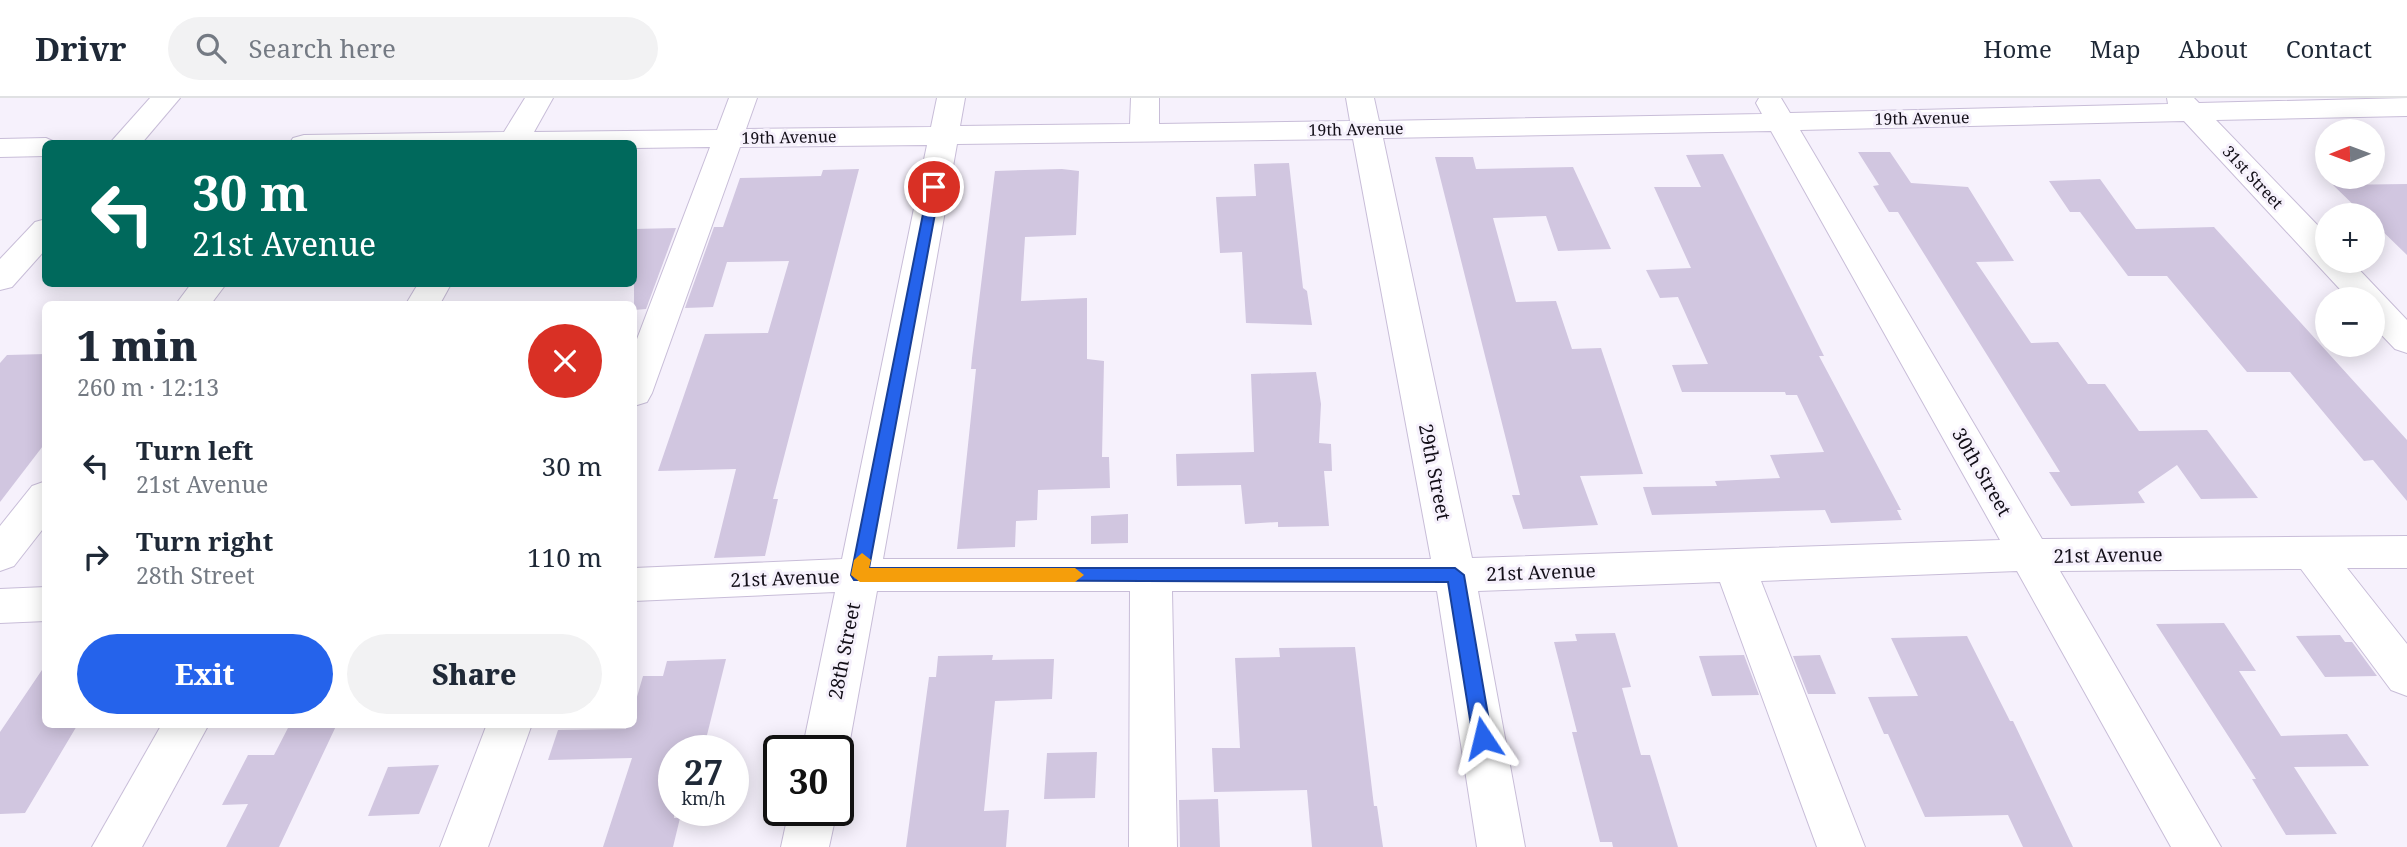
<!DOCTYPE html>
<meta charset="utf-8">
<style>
:root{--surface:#fff;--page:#f2f2f3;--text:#1f2937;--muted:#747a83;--line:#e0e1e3;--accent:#2563eb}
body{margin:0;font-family:"Noto Serif",serif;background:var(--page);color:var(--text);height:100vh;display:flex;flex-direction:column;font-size:26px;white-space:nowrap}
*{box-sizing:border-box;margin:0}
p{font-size:23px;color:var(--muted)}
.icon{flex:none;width:38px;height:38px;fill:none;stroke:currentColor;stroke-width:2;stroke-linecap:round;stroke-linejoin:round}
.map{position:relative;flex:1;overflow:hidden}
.details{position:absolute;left:42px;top:203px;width:595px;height:427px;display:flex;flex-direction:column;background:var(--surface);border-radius:10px;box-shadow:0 4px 18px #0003}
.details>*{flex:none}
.hud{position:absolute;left:42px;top:42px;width:595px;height:147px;border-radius:10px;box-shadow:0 4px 18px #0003;background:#00695c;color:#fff;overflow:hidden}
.needle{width:46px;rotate:269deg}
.fabs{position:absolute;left:2315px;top:21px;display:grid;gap:14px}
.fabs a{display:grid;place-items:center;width:70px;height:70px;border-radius:50%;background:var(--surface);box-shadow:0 4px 18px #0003;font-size:35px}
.speed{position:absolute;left:658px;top:637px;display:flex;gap:14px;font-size:35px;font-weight:700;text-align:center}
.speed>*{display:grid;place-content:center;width:91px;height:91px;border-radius:50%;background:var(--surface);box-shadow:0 4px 18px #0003;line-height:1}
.speed small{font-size:18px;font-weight:400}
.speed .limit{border:4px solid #111;border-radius:10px;background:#fff;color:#111}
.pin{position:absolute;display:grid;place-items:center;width:60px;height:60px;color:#fff;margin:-30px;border:4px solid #fff;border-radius:50%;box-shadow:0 2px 7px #0007}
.me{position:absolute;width:77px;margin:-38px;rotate:350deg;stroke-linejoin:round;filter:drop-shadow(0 0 5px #0008)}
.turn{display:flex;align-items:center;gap:24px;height:147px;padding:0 35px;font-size:32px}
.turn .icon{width:91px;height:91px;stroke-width:2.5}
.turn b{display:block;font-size:49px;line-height:60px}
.round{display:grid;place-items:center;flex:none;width:74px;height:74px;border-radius:37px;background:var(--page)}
.headline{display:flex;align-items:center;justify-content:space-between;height:119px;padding:0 35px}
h1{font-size:42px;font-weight:800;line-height:52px}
.button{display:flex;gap:14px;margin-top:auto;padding:14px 35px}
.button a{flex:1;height:80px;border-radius:42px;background:var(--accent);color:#fff;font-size:28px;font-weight:800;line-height:80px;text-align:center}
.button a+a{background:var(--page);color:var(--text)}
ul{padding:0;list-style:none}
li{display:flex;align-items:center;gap:21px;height:91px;padding:0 35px}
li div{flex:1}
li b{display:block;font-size:26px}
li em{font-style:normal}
header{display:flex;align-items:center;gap:42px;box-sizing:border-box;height:98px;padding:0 35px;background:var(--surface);border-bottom:2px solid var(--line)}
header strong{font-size:33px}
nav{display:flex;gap:38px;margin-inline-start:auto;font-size:24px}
.search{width:490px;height:63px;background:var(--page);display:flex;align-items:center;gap:18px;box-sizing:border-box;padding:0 24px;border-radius:38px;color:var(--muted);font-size:26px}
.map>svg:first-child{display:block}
.building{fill:#d1c6e0}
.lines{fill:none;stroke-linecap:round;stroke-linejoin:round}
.minor-casing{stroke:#c8bdd8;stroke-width:2}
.minor{fill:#fff;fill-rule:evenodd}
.route{fill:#2563eb;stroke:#184099;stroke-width:2}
.slow{fill:#f59e0b}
.labels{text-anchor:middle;stroke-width:6;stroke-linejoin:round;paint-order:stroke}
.far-street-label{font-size:16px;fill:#130f18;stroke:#f6f1fc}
.street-label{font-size:19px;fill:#130f18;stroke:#f6f1fc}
</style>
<header>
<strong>Drivr</strong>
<div class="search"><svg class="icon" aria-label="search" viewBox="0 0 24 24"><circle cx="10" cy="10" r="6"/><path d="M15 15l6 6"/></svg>Search here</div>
<nav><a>Home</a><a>Map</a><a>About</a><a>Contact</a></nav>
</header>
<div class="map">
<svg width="2407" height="749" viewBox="0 0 2407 749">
<rect width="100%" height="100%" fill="#f6f1fc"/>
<!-- building -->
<g class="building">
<path d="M1858,54H1890L1911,85L1968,89L2014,163L1976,164L2031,245L2058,244L2088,286H2105L2139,333L2207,332L2258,400L2201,401L2177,367L2138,394L2145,405L2071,408L2049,374H2060L1898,114H1889L1873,88L1879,87Z"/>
<path d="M1723,56L1824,258H1819L1901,412H1897L1902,422L1831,425L1825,412L1652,417L1643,389L1717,388L1715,383L1780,380L1770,357L1824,354L1797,297H1786L1785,294H1682L1672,267L1708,266L1678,199L1660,200L1646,172L1691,170L1654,89H1701L1686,57Z"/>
<path d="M1435,59H1473L1476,71L1573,69L1611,151L1558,153L1546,118L1493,120L1516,204L1556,203L1572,251L1601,250L1643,376L1580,378L1598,427L1523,431L1512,397H1520Z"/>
<path d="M1289,65L1303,190L1307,193L1312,227L1246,225L1242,154L1220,155L1216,99L1256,98L1254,66Z"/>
<path d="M859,71L773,401H778L765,458L714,460L736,371L658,373L705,236L768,235L789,163L727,164L713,209L685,210L714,129H723L740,80L821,78L823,72Z"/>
<path d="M1062,71L1079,73L1076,137L1025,139L1021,203L1087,200V261L1104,263L1102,359H1109L1110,390L1038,392L1037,422L1016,423L1015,449L957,451L976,271H971L972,260L995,73Z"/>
<path d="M2100,81L2136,131L2214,129L2407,342V403L2373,362L2364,363L2290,274H2247L2167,178H2128L2080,114H2070L2049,83Z"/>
<path d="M2407,86V157L2373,124V117L2363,116L2333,87Z"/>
<path d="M676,130L646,211L634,212V131Z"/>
<path d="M46,256V344L0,404V265L7,257Z"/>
<path d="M1316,274L1321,306L1319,345L1331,346L1332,373H1324L1329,428L1278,429V424L1245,426L1241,387L1177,388L1176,356L1254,354L1251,276Z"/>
<path d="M1128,416V445L1091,446V418Z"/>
<path d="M2224,525L2256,573H2239L2281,638L2347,636L2369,668L2294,669L2337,736L2286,737L2252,681H2256L2156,526Z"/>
<path d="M1615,535L1631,589L1622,590L1641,657H1650L1678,749H1613L1612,744H1600L1572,634H1577L1554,544L1577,543L1575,536Z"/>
<path d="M2340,537L2345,544H2352L2377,578L2325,579L2296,538Z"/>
<path d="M1967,538L2010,623H2013L2073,749H2023L2008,717L1925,719L1888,636H1884L1868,599L1918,598L1891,540Z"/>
<path d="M1355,549L1374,708H1377L1383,749H1312L1307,692L1214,694L1212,650H1240L1235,560L1280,559L1279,550Z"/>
<path d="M993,557L992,562L1054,561L1052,601L995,603L984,713L1009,712L1006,749H906L929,579H936L938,558Z"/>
<path d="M1744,557L1759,597L1712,598L1699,558Z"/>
<path d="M1820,557L1836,596H1808L1793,558Z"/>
<path d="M726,561L703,653H674V720H680L673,749H603L632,660L548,662L558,632L626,631L628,626H634V609L643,578H663L667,563Z"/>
<path d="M46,566V626H78L25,715L0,716V634Z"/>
<path d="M290,626H337L279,749H226L248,706L222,707L248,657H274Z"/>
<path d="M1097,654L1095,700L1044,701L1047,655Z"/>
<path d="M439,667L419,716L368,718L388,669Z"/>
<path d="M1218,701L1220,749H1180L1179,702Z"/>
</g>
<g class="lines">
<!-- minor casing -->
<g class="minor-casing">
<g id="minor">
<path d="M150,0H180L141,46H109Z"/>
<path d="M525,0H553L534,34L717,32L729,0H757L746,31L931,29L937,0H965L960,28L1130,26L1131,0H1159V26L1350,23L1346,0H1374L1379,23L1762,16L1756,5L1759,0H1781L1790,15L2168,6L2167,0H2194L2199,5L2407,0V18L2216,22L2328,138V163H2351L2407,222V255L2395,251L2373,228V201H2349L2184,23L1800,32L2042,441L2407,438V470H2347L2407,546V598L2391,592L2301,471L2060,473L2221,749H2171L2017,473L1761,483L1865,749H1817L1720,484L1478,493L1525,749H1477L1437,493H1172L1177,749H1129L1130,493H877L848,653L838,668V653H802L835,494L634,503V470L842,461L927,47L740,49L652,295L647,304L634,308V249L710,49L634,50V46H289L293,40L304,37L504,34ZM1771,33L2000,442L1472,460L1383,40ZM1353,41L1431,461H883L957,46Z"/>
<path d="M46,40L59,46H46V58L0,59V41Z"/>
<path d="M46,121V151L12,189L0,192V161L35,124Z"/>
<path d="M191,186H226L211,206H176Z"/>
<path d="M418,186H451L440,206H406Z"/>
<path d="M46,383V427L14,468L0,473V428L32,388Z"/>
<path d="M46,489V523L0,525V491Z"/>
<path d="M162,626H209L142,749H92Z"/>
<path d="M487,626H532L488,749H440Z"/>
<path d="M789,712H837L829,749H781Z"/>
</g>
</g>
<!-- minor -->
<use href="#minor" class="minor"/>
</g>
<!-- route -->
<path class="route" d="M929,86L940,89L869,470H1455L1464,477L1492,640L1489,646L1483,648L1476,646L1473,640L1448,484L854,482L851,477Z"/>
<!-- slow -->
<path class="slow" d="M862,455L871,462L869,470H1075L1084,477L1075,484H860L851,477L854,462Z"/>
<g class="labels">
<!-- far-street labels -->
<g class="far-street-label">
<text transform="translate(1922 20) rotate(-1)" y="6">19th Avenue</text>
<text transform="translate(1356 31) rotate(-1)" y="6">19th Avenue</text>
<text transform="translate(789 39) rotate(-1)" y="6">19th Avenue</text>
<text transform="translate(2253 79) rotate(47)" y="6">31st Street</text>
</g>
<!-- street labels -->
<g class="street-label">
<text transform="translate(1435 374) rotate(79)" y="7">29th Street</text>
<text transform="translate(1982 374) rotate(60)" y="7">30th Street</text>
<text transform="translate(2108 457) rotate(-1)" y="7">21st Avenue</text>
<text transform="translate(1541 474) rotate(-2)" y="7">21st Avenue</text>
<text transform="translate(785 480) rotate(-2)" y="7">21st Avenue</text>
<text transform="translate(844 553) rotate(-79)" y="7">28th Street</text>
</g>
</g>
</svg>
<div class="fabs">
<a><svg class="needle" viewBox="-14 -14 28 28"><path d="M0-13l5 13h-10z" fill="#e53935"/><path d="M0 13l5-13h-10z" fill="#747a83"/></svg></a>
<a>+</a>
<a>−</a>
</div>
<div class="speed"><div>27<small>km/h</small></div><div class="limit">30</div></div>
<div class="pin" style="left:934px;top:89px;background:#d93025"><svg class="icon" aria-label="arrive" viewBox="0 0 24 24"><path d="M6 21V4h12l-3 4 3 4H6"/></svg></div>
<svg class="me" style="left:1483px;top:640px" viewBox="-20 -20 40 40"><path d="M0-17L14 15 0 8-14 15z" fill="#2563eb" stroke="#fff" stroke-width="4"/></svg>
<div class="hud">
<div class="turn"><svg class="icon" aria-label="left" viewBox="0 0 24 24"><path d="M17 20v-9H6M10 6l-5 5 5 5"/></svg><div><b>30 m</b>21st Avenue</div></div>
</div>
<section class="details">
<div class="headline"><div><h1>1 min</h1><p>260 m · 12:13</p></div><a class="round" style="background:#d93025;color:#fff"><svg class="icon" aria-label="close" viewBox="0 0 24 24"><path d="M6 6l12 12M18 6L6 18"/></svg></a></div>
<ul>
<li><svg class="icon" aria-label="left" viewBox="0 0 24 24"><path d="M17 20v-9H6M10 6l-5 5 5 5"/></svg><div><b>Turn left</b><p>21st Avenue</p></div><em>30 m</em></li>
<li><svg class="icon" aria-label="right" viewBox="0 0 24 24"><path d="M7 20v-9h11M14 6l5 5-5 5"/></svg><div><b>Turn right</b><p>28th Street</p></div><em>110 m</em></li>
</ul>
<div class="button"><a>Exit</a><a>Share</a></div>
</section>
</div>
